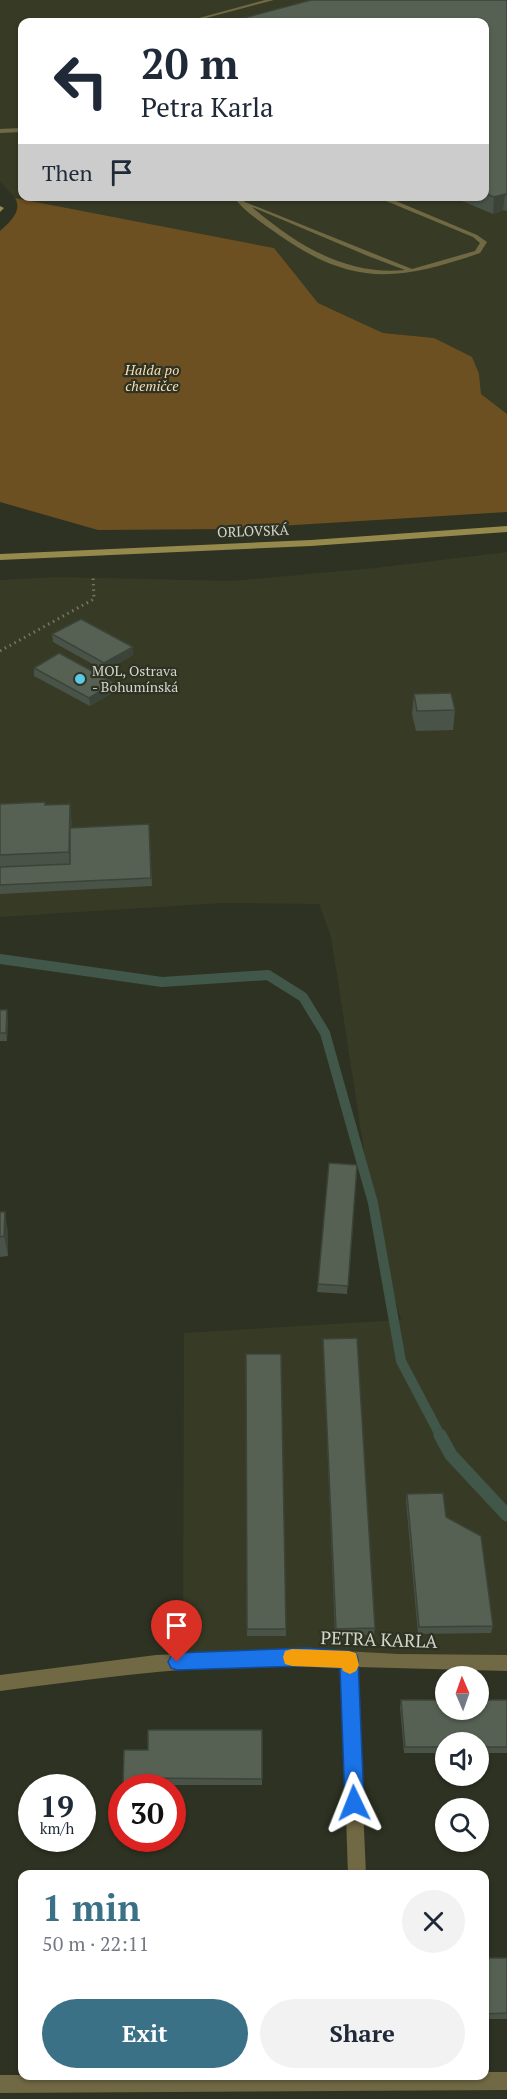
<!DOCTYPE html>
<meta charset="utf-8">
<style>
:root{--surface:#fff;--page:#f2f2f3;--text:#1f2937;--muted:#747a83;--accent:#3a7186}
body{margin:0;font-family:"PT Serif",serif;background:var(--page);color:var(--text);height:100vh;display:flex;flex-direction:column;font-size:22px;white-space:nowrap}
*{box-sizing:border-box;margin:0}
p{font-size:20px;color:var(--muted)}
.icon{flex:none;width:33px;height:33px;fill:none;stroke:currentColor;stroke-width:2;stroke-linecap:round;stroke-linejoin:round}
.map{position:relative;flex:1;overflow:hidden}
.drawer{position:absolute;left:18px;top:1870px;width:471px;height:210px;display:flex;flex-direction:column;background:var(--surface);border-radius:12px;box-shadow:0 2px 4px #0004}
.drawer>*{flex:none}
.hud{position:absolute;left:18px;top:18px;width:471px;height:183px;border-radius:12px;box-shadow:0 2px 4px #0004;background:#fff;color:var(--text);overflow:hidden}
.needle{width:39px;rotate:358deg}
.buttons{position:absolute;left:435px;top:1666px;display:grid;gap:12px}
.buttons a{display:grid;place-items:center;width:54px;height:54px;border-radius:50%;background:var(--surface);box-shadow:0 2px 4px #0004;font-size:30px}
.speed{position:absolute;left:18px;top:1774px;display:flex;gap:12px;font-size:30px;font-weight:700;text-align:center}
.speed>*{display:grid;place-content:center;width:78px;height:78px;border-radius:50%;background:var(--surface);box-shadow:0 2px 4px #0004;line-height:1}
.speed small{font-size:15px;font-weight:400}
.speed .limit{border:9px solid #d22;background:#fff;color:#111}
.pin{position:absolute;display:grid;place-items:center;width:51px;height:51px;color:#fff;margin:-62px -26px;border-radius:50% 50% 50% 0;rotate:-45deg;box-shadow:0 0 6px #0007}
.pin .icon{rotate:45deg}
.me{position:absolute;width:66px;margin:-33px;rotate:358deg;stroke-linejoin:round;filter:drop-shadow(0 0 4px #0008)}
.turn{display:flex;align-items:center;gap:21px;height:126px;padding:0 24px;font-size:27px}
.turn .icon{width:78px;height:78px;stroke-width:2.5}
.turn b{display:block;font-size:42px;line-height:51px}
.then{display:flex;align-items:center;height:57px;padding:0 24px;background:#0003;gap:12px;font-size:22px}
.round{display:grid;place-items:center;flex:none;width:63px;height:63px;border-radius:32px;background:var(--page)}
.head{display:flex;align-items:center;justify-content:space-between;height:102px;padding:0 24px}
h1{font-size:36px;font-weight:700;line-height:45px;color:var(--accent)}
.cta{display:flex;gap:12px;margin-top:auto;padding:12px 24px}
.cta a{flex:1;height:69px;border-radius:36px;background:var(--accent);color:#fff;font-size:24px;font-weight:700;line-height:69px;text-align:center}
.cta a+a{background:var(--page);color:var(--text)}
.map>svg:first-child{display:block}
.built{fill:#373b25;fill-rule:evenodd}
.forest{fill:#6d5022}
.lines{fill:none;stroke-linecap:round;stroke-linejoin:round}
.stream-far1{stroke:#405749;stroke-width:10}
.stream{stroke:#405749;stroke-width:13}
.path{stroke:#74776a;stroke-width:3;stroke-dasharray:1.5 4;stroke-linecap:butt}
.service{fill:#716944;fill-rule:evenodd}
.minor{fill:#716944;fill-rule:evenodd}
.secondary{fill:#96894c;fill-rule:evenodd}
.wall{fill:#4a5347}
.shaded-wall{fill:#3c443a}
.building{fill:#566153;stroke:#3c443a;stroke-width:1.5}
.route{fill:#1a73e8;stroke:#114b97;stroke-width:1.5}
.slow{fill:#f59e0b}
.poi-dot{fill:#5bc8e7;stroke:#2e3222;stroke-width:2}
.labels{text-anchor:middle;stroke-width:4.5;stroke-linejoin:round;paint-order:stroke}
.far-park-label{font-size:14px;font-style:italic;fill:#fadfb6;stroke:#2e3222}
.far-street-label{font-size:14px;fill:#d4d6cd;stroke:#2e3222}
.far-poi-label{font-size:14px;fill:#d4d6cd;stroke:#2e3222;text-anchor:start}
.near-street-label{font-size:18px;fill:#d4d6cd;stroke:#2e3222}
</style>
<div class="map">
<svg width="507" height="2099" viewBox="0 0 507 2099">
<rect width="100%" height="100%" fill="#2e3222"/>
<!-- built -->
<g class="built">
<path d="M0,0H507V414L481,394L479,374L434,338L383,333L318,303L274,248L15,198L0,181ZM22,22H484V196H22Z"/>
<path d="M507,552V1656L183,1664L184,1333L401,1320L377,1235L331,936L319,904L222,903L0,917V580L57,577L232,581L375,568Z"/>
</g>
<!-- forest -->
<path class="forest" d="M15,198L274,248L318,303L383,333L434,338L472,357L479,374L481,394L507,414V512L230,529L98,530L0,502V231C9,223 23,211 15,198Z"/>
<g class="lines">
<!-- stream-far1 -->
<path class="stream-far1" d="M0,959L162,982L268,975L303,997L325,1033L373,1203L401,1361L441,1437"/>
<!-- stream -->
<path class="stream" d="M440,1435L451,1455L507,1515"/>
<!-- path -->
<path class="path" d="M0,651L94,599L93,575"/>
<!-- service -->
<g class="service">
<path d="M265,0H274L191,22H184Z"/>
<path d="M22,128V132L0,133V129Z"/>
<path d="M233,196H239L245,202L412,269L475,251L480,243L473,237L374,196H384L477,235L487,242L480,253C399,281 353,287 279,235C264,224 243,211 233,196ZM252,207L368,256L405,270C346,276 295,244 252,207Z"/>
</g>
<!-- minor -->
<g class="minor">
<path d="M306,1649L398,1654L507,1655V1671L357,1667L366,1875H348L341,1667C227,1660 113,1676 0,1691V1675L156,1655Z"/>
<path d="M484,2072H507V2090L0,2093V2075L484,2076Z"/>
</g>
<!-- secondary -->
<g class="secondary">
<path d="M0,206L4,208L0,212Z"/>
<path d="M507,526V532L311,546L0,560V554L311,540Z"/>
</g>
</g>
<!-- wall -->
<g class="wall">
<path d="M507,0V211L503,210L493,214L450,196H484V22Z"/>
<path d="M52,634L133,647V655L105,671L53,642Z"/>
<path d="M34,668L115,691L90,706L34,676Z"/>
<path d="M414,694L455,710L453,730L416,731L412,714Z"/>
<path d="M45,802V805L70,804L72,828L149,824L152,886L0,894V804Z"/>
<path d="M0,1010L8,1018L7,1041H0Z"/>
<path d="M357,1165L347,1294L317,1292L318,1284Z"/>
<path d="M0,1212L8,1232V1256L0,1257Z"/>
<path d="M323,1339L375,1628L374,1635L335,1636Z"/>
<path d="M246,1354L286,1629V1636H247Z"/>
<path d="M407,1494L446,1517L493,1626L491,1633L418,1634L406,1501Z"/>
<path d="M401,1700H507V1753H478V1743H446V1753H404L400,1707Z"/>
<path d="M262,1730V1785H147V1788H123L148,1750Z"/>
<rect x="484" y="1958" width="23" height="61"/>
</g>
<!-- shaded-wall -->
<g class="shaded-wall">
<path d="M505,194L503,210L493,214L494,197Z"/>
<path d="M133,647V655L105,671L104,663Z"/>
<path d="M114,683L115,691L90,706L89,698Z"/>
<path d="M70,804L72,824L71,872L69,852Z"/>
<path d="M7,1010L8,1018L7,1041L6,1033Z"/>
<path d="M5,1212L8,1232V1256L4,1236Z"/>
</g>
<!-- building -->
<g class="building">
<path d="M311,0H507V195L505,194L494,197L484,193V22H229Z"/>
<path d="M81,619L133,647L104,663L52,634Z"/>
<path d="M59,653L114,683L89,698L34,668Z"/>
<path d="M451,693L455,710L417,711L414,694Z"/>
<path d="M45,802V805L70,804L69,852L0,855V804Z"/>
<path d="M149,824L151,878L0,885V867L70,864V828Z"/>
<path d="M0,1010H7L6,1033H0Z"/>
<path d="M329,1163L357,1165L348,1286L318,1284Z"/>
<path d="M0,1212H5L4,1236L0,1237Z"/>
<path d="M357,1338L375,1628L336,1629L323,1339Z"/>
<path d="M246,1354H281L286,1629H247Z"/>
<path d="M443,1493L446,1517L481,1536L493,1626L419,1627L407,1494Z"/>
<path d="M401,1700H446V1710H478V1700H507V1747H478V1743H446V1747H405Z"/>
<path d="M148,1730H262V1779L146,1778V1788H123L124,1750H148Z"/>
<path d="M484,1958H507V2013L484,2014Z"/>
</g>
<!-- route -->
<path class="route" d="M306,1648L349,1651L356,1653L358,1659L364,1803L361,1810L354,1813L347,1810L345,1803L340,1668L306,1666L177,1670L171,1668L168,1662L171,1656L177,1653Z"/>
<!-- slow -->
<path class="slow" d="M292,1649L349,1651L356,1653L359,1665L356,1671L350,1674L343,1671L342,1668L292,1666L285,1664L283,1657L285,1651Z"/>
<!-- markers -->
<circle class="poi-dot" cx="80" cy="679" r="6"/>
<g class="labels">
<!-- far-park labels -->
<g class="far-park-label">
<text x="152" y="375">Halda po<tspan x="152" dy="16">chemičce</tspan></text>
</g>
<!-- far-street labels -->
<g class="far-street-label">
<text transform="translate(253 531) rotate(-2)" y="5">ORLOVSKÁ</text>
</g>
<!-- far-poi labels -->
<g class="far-poi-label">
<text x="92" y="676">MOL, Ostrava<tspan x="92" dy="16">- Bohumínská</tspan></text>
</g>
<!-- near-street labels -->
<g class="near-street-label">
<text transform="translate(379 1640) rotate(2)" y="6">PETRA KARLA</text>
</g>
</g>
</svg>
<div class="buttons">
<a><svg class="needle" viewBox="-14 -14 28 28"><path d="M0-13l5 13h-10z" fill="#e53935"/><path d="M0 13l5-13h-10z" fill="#747a83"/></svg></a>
<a><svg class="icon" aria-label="sound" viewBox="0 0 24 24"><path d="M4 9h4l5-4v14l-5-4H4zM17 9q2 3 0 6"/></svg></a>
<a><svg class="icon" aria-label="search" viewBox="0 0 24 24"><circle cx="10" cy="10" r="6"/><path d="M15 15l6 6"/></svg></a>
</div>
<div class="speed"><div>19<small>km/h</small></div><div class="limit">30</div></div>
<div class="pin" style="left:177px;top:1662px;background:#d93025"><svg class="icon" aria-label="arrive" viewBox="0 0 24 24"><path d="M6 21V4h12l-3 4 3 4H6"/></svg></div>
<svg class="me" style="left:354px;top:1803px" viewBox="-20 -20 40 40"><path d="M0-17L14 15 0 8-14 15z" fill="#1a73e8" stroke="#fff" stroke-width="4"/></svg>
<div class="hud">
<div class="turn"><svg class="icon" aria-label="left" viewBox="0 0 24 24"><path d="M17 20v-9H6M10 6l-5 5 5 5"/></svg><div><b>20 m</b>Petra Karla</div></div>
<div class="then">Then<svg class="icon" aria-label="arrive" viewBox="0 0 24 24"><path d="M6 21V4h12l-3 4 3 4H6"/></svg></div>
</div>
<section class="drawer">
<div class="head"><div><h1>1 min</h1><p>50 m · 22:11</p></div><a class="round"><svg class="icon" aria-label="close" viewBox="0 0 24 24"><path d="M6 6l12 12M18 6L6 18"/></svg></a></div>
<div class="cta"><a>Exit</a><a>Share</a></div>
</section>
</div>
